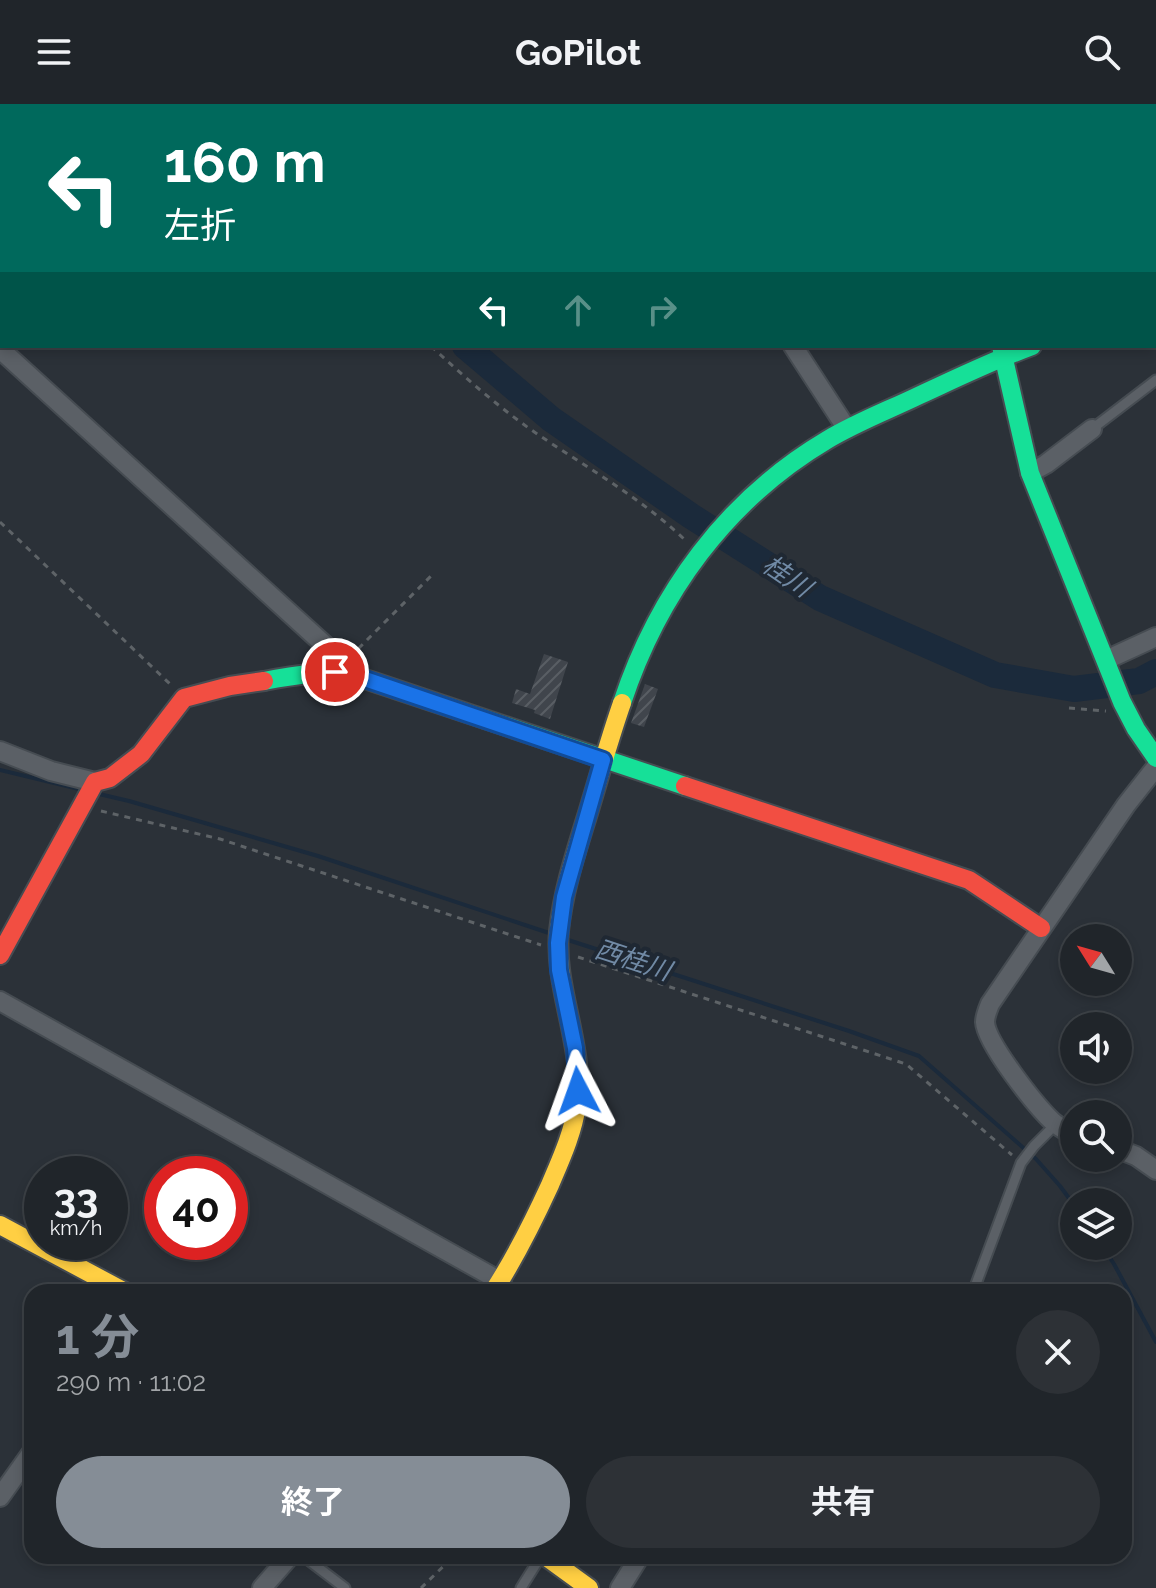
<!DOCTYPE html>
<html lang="ja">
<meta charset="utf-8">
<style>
:root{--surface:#20252a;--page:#2d3136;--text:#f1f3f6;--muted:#a2a5a8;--line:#3d4247;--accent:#858d96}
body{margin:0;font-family:Raleway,"Noto Sans JP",sans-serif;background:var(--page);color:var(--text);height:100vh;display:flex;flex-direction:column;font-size:30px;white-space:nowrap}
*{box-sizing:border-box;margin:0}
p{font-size:26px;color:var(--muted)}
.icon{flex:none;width:44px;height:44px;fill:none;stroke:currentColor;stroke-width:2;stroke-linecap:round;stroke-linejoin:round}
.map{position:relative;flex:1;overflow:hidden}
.drawer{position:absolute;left:24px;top:1180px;width:1108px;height:280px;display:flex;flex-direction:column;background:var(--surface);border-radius:24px;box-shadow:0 4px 12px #0003,0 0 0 2px var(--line)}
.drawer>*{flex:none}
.banner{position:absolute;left:0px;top:0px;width:1156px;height:244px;box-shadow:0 4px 12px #0003,0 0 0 2px var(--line);background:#00695c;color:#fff;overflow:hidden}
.needle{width:52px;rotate:307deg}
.controls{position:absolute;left:1060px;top:820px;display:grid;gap:16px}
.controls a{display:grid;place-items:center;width:72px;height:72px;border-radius:50%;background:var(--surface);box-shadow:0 4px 12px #0003,0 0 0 2px var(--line);font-size:40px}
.speed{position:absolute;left:24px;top:1052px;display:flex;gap:16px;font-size:40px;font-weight:700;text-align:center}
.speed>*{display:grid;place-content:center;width:104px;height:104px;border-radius:50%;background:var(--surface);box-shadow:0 4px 12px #0003,0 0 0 2px var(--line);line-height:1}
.speed small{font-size:20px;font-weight:400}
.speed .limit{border:12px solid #d22;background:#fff;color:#111}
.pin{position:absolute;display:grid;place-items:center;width:68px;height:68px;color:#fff;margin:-34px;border:4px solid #fff;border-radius:50%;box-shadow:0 2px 8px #0007}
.me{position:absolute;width:88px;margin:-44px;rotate:356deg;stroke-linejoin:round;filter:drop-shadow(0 0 6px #0008)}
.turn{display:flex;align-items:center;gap:28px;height:168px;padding:0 32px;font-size:36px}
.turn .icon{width:104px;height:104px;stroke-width:2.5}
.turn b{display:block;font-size:56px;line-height:68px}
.lanes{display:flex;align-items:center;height:76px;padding:0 32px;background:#0003;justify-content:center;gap:40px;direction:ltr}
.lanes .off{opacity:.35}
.round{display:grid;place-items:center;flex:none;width:84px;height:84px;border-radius:42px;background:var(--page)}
.headline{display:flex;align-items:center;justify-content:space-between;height:136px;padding:0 32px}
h1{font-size:48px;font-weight:700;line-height:60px;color:var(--accent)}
.primary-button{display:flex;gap:16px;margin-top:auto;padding:16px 32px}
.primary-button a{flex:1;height:92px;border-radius:48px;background:var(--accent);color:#fff;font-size:32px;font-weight:700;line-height:92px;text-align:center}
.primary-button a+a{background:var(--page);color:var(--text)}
header{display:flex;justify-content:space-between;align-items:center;height:104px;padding:0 32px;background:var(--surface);font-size:36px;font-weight:700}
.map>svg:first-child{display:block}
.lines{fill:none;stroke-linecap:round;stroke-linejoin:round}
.stream{stroke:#1b2a3b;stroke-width:4}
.river{stroke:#1b2a3b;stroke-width:26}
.building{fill:url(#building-hatch)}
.lane-casing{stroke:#464c52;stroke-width:13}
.street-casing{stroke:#464c52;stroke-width:22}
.fast-casing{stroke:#464c52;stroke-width:22}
.slow-casing{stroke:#464c52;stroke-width:22}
.jam-casing{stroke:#464c52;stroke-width:22}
.path{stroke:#5e6367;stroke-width:3;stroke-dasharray:6 6;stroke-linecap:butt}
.lane{stroke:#5b6066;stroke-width:9}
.street{stroke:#5b6066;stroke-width:18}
.fast{stroke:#16e098;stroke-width:18}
.slow{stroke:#ffcf43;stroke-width:18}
.jam{stroke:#f24e42;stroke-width:18}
.route-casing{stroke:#114b97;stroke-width:20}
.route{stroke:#1a73e8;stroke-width:14}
.labels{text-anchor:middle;stroke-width:8;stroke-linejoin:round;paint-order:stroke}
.water-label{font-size:26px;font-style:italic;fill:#718aa5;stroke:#1f2833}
</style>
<header><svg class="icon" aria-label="menu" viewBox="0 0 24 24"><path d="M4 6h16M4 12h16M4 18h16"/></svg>GoPilot<svg class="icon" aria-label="search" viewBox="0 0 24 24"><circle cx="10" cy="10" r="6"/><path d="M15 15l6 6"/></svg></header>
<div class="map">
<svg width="1156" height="1484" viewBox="0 0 1156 1484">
<defs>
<pattern id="building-hatch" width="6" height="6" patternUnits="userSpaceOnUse" patternTransform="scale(2)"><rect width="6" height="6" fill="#40454c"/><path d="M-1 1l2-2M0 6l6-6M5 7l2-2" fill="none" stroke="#595e64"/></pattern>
</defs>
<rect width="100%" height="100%" fill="#2b3138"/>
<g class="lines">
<!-- stream -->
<g class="stream">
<path d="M0,666L79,685"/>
<path d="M99,690L129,697L318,752L549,829"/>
<path d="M565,835L849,927L919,952L1036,1055L1060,1082L1074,1101"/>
<path d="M1102,1142L1114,1160L1156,1238"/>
</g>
<!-- river -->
<g class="river">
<path d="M247,0L249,2"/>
<path d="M465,242L551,315L691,412L820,494L995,571L1074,585L1139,577L1156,568"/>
</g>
</g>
<!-- building -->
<g class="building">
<path d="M544,550L568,558L550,615L534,609L535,606L512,599L516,585L530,590Z"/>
<path d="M645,580L658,585L644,623L631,619Z"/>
</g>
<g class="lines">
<!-- lane casing -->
<g class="lane-casing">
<g id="lane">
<path d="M560,2L561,0"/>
<path d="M1154,105L1156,104"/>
<path d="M1092,325L1156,276"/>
<path d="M500,1177L517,1188"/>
<path d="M973,1188L1021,1059L1034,1042L1056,1020"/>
<path d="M303,1452L345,1484"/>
<path d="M521,1484L541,1452"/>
</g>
</g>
<!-- street casing -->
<g class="street-casing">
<g id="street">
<path d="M593,0L596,2"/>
<path d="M793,242L847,325"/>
<path d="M0,245L328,544L336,556L335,568"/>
<path d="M1030,369L1046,360L1092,325"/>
<path d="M1106,556L1156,533"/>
<path d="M0,647L51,667L95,678"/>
<path d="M0,897L500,1177"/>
<path d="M1074,1032C1067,1027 1059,1023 1053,1018C1036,1002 986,939 985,918C985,912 988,905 990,900L1126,701L1156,663"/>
<path d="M1118,1045L1136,1052L1156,1066"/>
<path d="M0,1393L32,1348"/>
<path d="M262,1484L290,1452"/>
<path d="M620,1484L640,1452"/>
</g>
</g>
<!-- fast casing -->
<g class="fast-casing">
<g id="fast">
<path d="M1001,242L1030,369L1122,598L1136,625L1156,654"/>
<path d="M264,577C295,571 324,566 356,572L685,682"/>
<path d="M622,599C658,490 726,396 827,336C857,318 889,306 920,291C957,274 994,256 1032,242"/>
</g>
</g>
<!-- slow casing -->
<g class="slow-casing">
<g id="slow">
<path d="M887,0L889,2"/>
<path d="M1154,193L1156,191"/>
<path d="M0,1121L125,1188"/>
<path d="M493,1188C515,1154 533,1118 550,1081C561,1055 573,1029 577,1001C579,987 578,972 577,959C572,914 555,872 559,827C563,787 576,748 588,709C599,673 609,636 622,599"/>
<path d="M545,1452L589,1484"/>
</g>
</g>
<!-- jam casing -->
<g class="jam-casing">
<g id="jam">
<path d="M685,682L969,776L1041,824"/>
<path d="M0,851L95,678L110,674L141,650L184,594L230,582L264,577"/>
</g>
</g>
<!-- path -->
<g class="path">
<path d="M231,0L232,2"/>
<path d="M949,2L952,0"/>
<path d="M431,242C462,271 495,300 530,325C582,361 639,392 685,436"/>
<path d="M0,418L170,580"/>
<path d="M350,553L432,471"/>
<path d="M1069,604L1106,607"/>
<path d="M101,707L220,735L541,841"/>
<path d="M578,853L906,960L1012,1051"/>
<path d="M1124,1286L1127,1287"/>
<path d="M421,1484L454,1452"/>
</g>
<!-- lane -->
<use href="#lane" class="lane"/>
<!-- street -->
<use href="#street" class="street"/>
<!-- fast -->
<use href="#fast" class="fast"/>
<!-- slow -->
<use href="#slow" class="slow"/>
<!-- jam -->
<use href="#jam" class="jam"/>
</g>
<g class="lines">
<!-- route casing -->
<g class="route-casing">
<path id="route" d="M335,568L356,572L603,656L564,793L558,839L559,866L575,944L578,987"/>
</g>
<!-- route -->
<use href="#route" class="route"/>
</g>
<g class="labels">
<!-- water labels -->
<g class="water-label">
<text transform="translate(787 472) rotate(34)" y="9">桂川</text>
<text transform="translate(633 856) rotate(18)" y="9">西桂川</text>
</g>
</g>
</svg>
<div class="controls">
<a><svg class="needle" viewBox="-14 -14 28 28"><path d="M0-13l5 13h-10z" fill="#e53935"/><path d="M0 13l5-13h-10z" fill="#a2a5a8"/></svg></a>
<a><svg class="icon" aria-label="sound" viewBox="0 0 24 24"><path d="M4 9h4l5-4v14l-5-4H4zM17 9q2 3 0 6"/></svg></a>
<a><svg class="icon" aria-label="search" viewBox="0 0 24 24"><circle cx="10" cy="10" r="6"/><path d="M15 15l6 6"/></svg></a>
<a><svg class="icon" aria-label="layers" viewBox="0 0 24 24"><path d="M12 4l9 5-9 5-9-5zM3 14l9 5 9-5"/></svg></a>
</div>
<div class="speed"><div>33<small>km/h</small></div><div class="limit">40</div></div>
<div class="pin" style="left:335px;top:568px;background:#d93025"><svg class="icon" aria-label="arrive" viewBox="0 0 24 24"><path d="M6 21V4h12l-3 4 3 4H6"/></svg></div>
<svg class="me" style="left:578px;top:987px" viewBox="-20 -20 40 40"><path d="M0-17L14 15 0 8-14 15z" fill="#1a73e8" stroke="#fff" stroke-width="4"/></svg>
<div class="banner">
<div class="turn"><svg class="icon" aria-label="left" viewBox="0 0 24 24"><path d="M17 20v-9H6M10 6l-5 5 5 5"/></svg><div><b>160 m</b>左折</div></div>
<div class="lanes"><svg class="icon" aria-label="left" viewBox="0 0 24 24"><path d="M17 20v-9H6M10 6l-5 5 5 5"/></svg><svg class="icon off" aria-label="ahead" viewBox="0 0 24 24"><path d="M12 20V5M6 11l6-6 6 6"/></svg><svg class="icon off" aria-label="right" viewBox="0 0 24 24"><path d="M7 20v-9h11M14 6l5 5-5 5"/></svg></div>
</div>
<section class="drawer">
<div class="headline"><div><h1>1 分</h1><p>290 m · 11:02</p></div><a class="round"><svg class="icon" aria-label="close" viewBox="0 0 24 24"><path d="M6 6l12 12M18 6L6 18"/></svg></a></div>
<div class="primary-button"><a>終了</a><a>共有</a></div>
</section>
</div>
